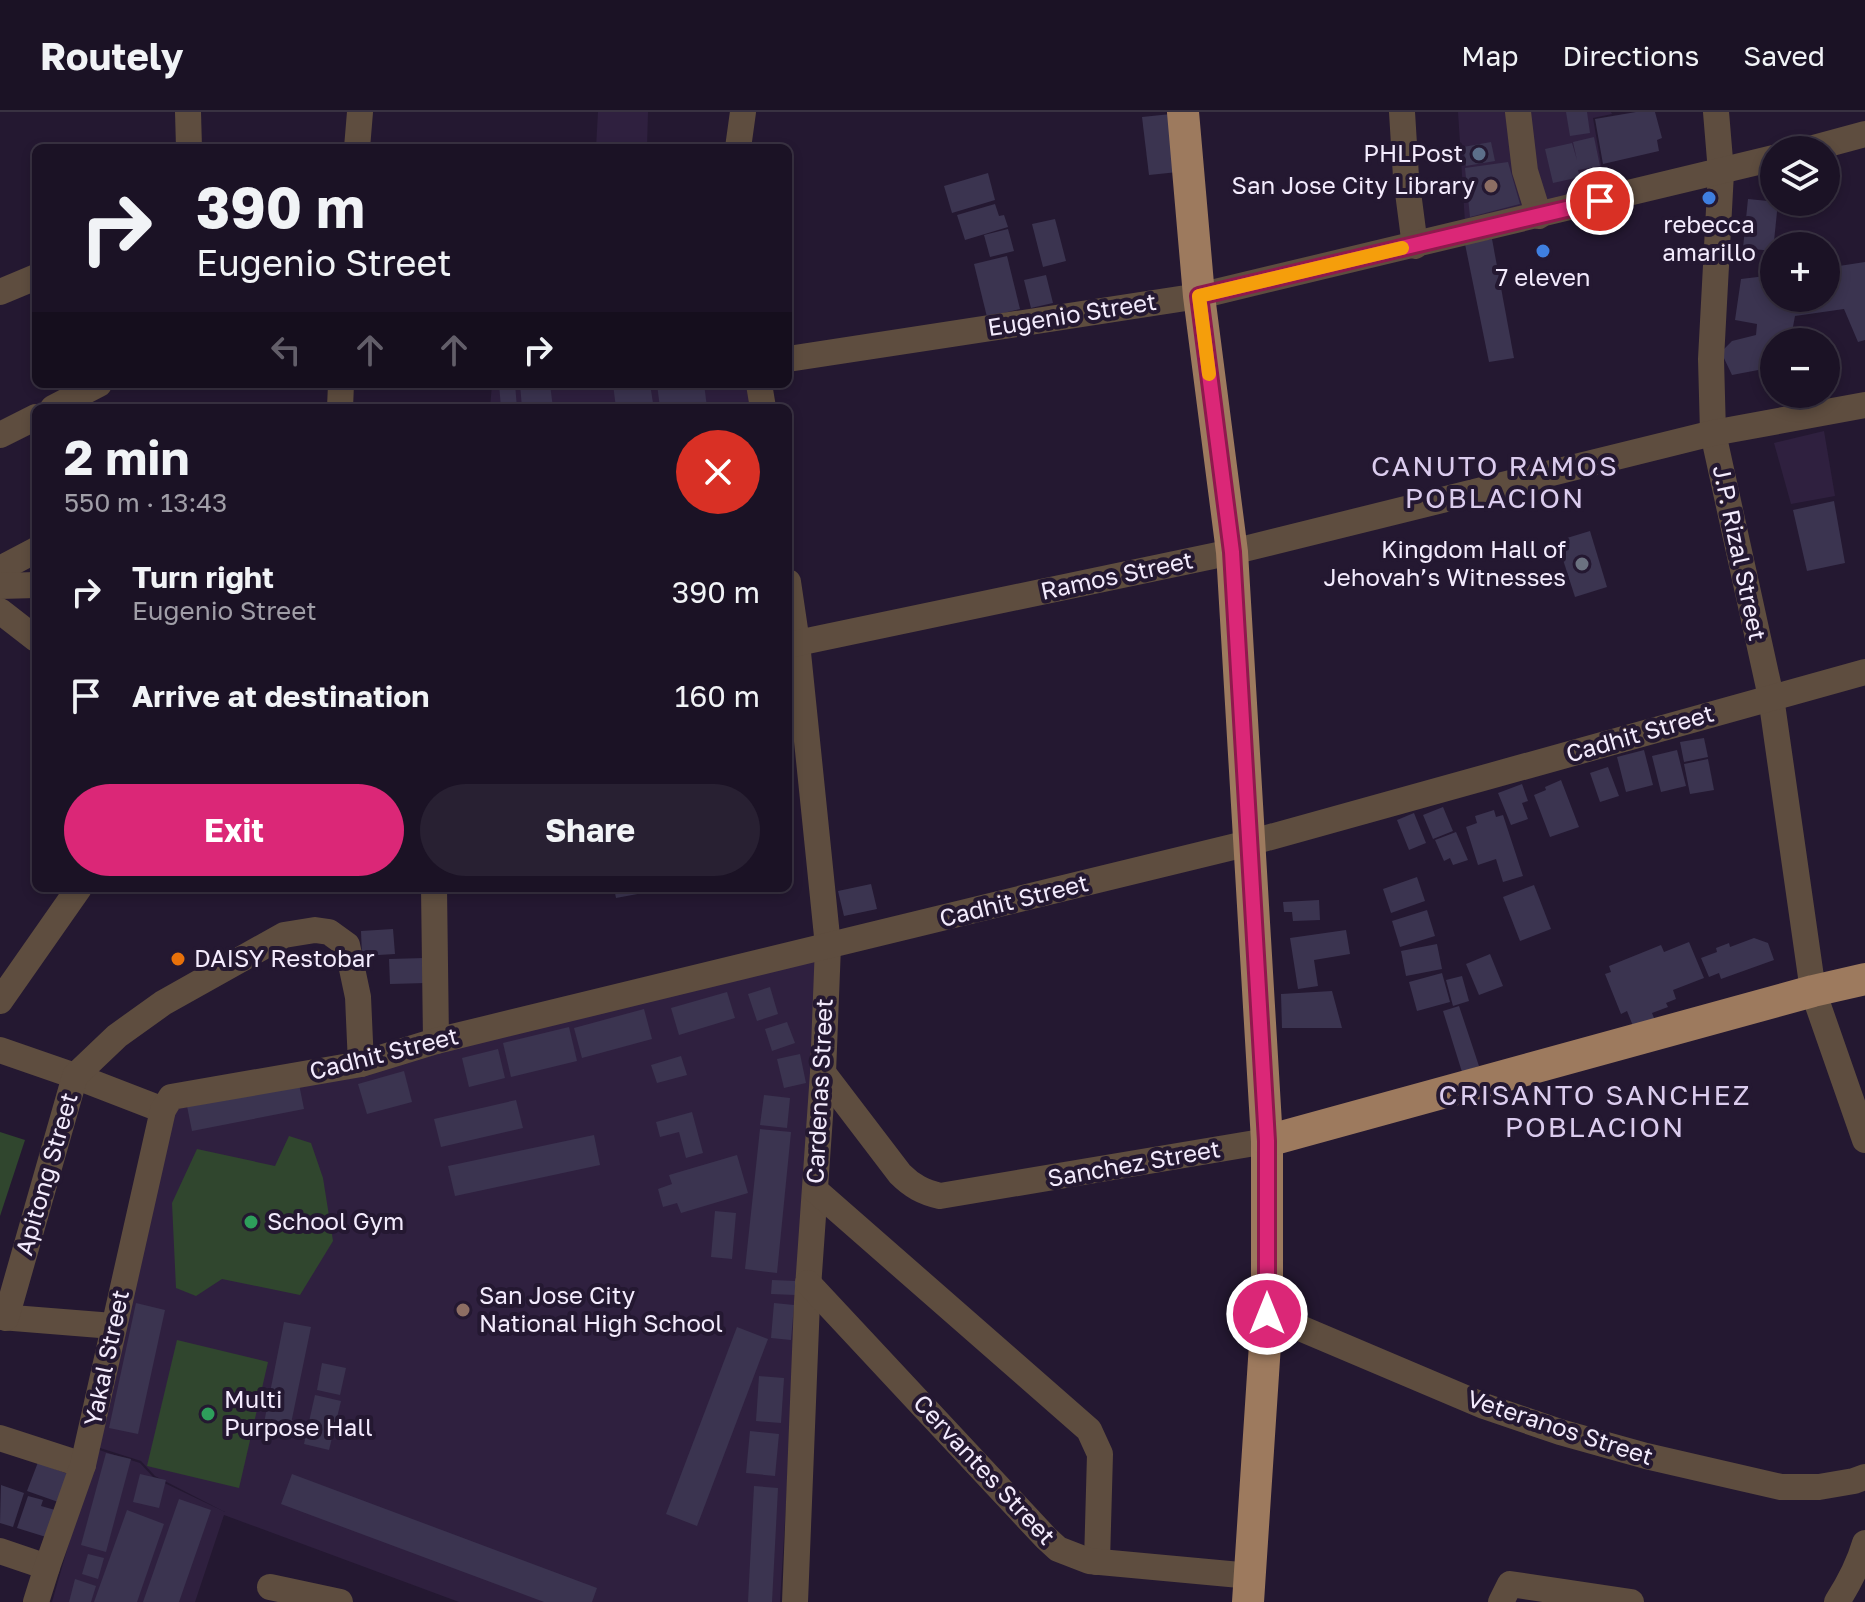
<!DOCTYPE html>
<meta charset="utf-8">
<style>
:root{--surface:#1b1225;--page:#282032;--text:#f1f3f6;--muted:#a09ea7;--line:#393242;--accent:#db2777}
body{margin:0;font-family:"Golos Text",sans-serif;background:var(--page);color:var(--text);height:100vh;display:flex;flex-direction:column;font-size:30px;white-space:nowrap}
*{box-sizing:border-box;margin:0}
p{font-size:26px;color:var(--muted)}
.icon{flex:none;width:44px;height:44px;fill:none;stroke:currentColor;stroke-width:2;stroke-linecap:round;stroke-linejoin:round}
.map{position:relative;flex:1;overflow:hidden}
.details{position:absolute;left:32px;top:292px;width:760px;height:488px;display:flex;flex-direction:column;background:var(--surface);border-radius:12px;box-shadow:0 4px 12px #0003,0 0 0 2px var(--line)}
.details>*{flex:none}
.banner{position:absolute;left:32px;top:32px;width:760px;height:244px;border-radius:12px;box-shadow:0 4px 12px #0003,0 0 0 2px var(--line);background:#1b1225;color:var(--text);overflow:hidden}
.tools{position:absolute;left:1760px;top:24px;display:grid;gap:16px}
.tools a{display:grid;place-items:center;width:80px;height:80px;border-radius:50%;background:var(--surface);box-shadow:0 4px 12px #0003,0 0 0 2px var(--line);font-size:40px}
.pin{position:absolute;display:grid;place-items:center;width:68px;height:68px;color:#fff;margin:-34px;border:4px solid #fff;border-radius:50%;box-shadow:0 2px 8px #0007}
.me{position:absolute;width:88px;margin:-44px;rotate:0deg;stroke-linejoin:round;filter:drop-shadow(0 0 6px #0008)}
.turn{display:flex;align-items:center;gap:28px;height:168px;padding:0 32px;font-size:36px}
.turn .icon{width:104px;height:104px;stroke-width:2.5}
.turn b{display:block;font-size:56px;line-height:68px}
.lanes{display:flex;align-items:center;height:76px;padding:0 32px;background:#0003;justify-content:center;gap:40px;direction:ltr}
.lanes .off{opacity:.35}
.round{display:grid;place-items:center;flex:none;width:84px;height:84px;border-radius:42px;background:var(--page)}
.summary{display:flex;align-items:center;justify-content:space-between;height:136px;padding:0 32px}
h1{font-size:48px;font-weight:700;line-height:60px}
.cta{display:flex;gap:16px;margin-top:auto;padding:16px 32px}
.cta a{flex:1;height:92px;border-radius:48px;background:var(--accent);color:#fff;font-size:32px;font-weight:700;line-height:92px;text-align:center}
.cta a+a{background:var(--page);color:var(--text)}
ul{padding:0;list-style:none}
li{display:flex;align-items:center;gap:24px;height:104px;padding:0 32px}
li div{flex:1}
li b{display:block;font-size:30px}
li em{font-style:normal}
header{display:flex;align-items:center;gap:48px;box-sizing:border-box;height:112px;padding:0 40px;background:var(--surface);border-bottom:2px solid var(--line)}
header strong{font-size:38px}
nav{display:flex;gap:44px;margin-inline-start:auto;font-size:28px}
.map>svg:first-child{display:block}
.built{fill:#2f203f}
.pitch{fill:#30462e}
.building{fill:#3b3450}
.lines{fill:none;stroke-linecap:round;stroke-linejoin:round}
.minor{stroke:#5e4d3f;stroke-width:26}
.major{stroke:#9d7a5e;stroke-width:32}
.route-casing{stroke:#8e194d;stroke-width:20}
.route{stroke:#db2777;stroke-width:14}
.slow{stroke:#f59e0b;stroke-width:14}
.service-dot{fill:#5c6f8a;stroke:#241831;stroke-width:3}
.education-dot{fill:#8d6e63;stroke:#241831;stroke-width:3}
.shop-dot{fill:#3f7fe0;stroke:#241831;stroke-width:3}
.worship-dot{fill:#6b7280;stroke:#241831;stroke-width:3}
.food-dot{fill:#e8710a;stroke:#241831;stroke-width:3}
.leisure-dot{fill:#2e9e5b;stroke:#241831;stroke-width:3}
.labels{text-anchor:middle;stroke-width:8;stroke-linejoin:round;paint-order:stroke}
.poi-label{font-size:24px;fill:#f3ebfd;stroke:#241831;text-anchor:start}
.street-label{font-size:24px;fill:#f3ebfd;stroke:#241831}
.quarter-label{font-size:28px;letter-spacing:2px;fill:#dbccee;stroke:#241831}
</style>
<header>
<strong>Routely</strong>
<nav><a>Map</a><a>Directions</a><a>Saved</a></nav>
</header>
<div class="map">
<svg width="1865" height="1490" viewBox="0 0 1865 1490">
<rect width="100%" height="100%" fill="#241831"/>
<!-- built -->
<g class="built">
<path d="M598,0H648L647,36H596Z"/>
<path d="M1458,0H1611L1612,2L1593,6L1605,75L1465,111Z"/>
<path d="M492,272H751L755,296H490Z"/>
<path d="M1824,319L1835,384L1791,392L1774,331Z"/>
<path d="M820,843L780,1490H459L224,1403L195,1490H52L96,1337L140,1351L154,1366L225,1400L155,1364L141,1349L97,1335L175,994Z"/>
</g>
<!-- pitch -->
<g class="pitch">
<path d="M0,1020L25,1028L0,1104Z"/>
<path d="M289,1024L311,1031L323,1066L333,1129L300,1183L222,1167L196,1184L176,1176L172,1091L197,1037L275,1054Z"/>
<path d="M177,1228L268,1250L239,1376L147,1354Z"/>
</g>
<!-- building -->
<g class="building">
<path d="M1566,0H1587L1590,21L1570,24Z"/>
<path d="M1636,0H1655L1662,26L1657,28L1659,39L1603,52L1595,7Z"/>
<path d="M1171,2L1178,60L1149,63L1142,5Z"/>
<path d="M1594,25L1600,54L1578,58L1580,65L1553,71L1545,37L1572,31L1577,48L1573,30Z"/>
<path d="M1491,30L1495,49L1466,54L1463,35Z"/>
<path d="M1508,50L1520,92L1470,105L1465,56Z"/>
<path d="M988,61L995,88L952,101L944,74Z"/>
<path d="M1748,87L1778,90L1773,139L1743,136Z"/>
<path d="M995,92L999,104L1004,103L1008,115L965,128L957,103Z"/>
<path d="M1055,107L1066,149L1043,155L1032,112Z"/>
<path d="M1008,117L1014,139L990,145L984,123Z"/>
<path d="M1492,127L1514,246L1489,250L1465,132Z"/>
<path d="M1007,144L1020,197L987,205L974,152Z"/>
<path d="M1865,150V228L1858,230L1844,197L1795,204L1792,220L1799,219L1802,230H1774V255L1732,263L1721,240L1732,229L1756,223L1757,212L1735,208L1741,167L1774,163V186H1826V156Z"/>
<path d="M1046,163L1053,191L1031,196L1024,168Z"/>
<path d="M499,272H515L517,296H501Z"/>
<path d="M520,272H550L553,296H522Z"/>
<path d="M613,272H650L653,291L616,296Z"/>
<path d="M657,272H704L707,295L660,296Z"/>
<path d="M1834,389L1845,451L1807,459L1793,398Z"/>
<path d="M1590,419L1607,475L1575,485L1557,429Z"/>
<path d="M1704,626L1708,645L1684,650L1680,630Z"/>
<path d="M1644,638L1653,673L1626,680L1617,645Z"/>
<path d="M1677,638L1686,674L1661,680L1652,644Z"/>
<path d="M1708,647L1714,678L1690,682L1684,652Z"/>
<path d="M1608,655L1619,684L1600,690L1590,661Z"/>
<path d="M1561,668L1579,715L1550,725L1534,683L1546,678L1545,675Z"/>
<path d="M1522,672L1528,689L1522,691L1528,707L1511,713L1498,681Z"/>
<path d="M1443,695L1453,719L1433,727L1423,703Z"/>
<path d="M1494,698L1496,705L1503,703L1523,764L1503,770L1496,747L1478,753L1466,715L1477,711L1475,704Z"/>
<path d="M1414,701L1426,731L1409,738L1397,708Z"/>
<path d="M1456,720L1468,748L1453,753L1450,746L1444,749L1435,728Z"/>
<path d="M1417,765L1425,789L1391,801L1383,777Z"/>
<path d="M871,772L877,797L844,804L838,779Z"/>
<path d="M1534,773L1551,817L1520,829L1503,785Z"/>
<path d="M614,776H642L643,781L616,786Z"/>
<path d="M1319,788L1320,808L1293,809L1292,800H1284L1283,790Z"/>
<path d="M1427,798L1435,824L1400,835L1392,809Z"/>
<path d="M393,817L395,842L362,844L361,819Z"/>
<path d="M1346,818L1350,842L1314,848L1318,874L1298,877L1290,826Z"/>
<path d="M1754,826L1768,831L1774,848L1721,867L1719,861L1709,865L1701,846L1717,840L1716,836L1729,831L1730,835Z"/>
<path d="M1689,830L1704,866L1673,878L1676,887L1666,891L1668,895L1652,901L1656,911L1635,919L1627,899L1621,902L1605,862L1611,860L1609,854L1661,833L1664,840Z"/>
<path d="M1437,832L1442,857L1406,864L1401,839Z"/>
<path d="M1490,842L1503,874L1479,883L1466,852Z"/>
<path d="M425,846L426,871L390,872L389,847Z"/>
<path d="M1442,861L1450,890L1417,899L1409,870Z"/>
<path d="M1462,864L1469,889L1453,894L1446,868Z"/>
<path d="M770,875L778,902L757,909L748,882Z"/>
<path d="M1332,879L1342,916H1282L1281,882Z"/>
<path d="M727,880L735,906L679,923L671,896Z"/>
<path d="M1459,894L1479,954L1462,960L1443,899Z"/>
<path d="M644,897L652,927L582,946L574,916Z"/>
<path d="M787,910L795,931L772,939L765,917Z"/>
<path d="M569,915L577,949L511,965L503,931Z"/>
<path d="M498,937L505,966L469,975L462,946Z"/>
<path d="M800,942L806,971L784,976L777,947Z"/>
<path d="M681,944L687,963L657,971L651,953Z"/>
<path d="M404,959L412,990L367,1002L358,972Z"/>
<path d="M299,972L304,997L192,1019L187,994Z"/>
<path d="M764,983L790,986L787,1016L760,1013Z"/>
<path d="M516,988L523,1016L441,1035L434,1007Z"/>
<path d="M692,1000L703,1041L686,1046L679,1020L660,1025L656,1010Z"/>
<path d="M760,1017L791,1020L777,1161L745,1157Z"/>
<path d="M594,1023L600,1053L455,1084L448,1054Z"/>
<path d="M737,1043L748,1081L681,1101L677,1091L663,1095L658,1077L672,1072L669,1063Z"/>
<path d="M715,1099L736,1101L732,1147L711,1145Z"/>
<path d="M772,1168L796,1169L795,1183L771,1182Z"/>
<path d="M136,1191L165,1198L138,1322L109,1316Z"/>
<path d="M774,1191L794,1193L791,1228L771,1226Z"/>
<path d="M284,1210L311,1215L288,1326L262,1321Z"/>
<path d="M737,1215L768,1227L697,1414L666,1402Z"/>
<path d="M322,1251L346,1256L340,1283L317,1278Z"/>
<path d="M759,1264L784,1266L781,1311L756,1309Z"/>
<path d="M315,1283L341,1289L329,1338L304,1332Z"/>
<path d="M750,1319L779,1322L775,1364L746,1361Z"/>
<path d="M106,1341L131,1347L106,1440L81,1433Z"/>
<path d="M40,1345L52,1356L71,1363L61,1391L27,1379Z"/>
<path d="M140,1362L166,1368L159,1396L133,1390Z"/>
<path d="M292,1362L597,1476L592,1490H544L281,1392Z"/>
<path d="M1,1373L24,1381L13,1415L0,1411Z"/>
<path d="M754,1374L778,1376L772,1490H748Z"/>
<path d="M28,1384L43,1388L41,1394L55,1398L46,1425L17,1416Z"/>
<path d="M179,1387L211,1398L179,1490H143Z"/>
<path d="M127,1398L164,1412L137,1490H94Z"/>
<path d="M88,1442L104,1446L98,1467L82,1462Z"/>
<path d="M75,1467L96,1474L91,1490H69Z"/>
</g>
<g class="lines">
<!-- minor -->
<g class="minor">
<path d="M188,0L189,36"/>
<path d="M1402,0L1406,65L1415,134"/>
<path d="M1518,0L1525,59L1539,104"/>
<path d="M1716,0L1721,60L1711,247L1713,321L1771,585L1813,879L1865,1028"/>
<path d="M357,36L360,0"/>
<path d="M738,36L743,0"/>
<path d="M1806,38L1865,22"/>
<path d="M0,180L36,165"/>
<path d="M788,247L1199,184L1774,46"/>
<path d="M759,272L763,296"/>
<path d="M53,296L99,272"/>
<path d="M340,296L341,272"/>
<path d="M0,323L36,305"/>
<path d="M0,457L36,438"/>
<path d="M788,470L797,531L828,834L823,961L807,1190L795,1490"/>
<path d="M0,474L36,473"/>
<path d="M0,499L36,527"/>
<path d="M788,533L1232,440L1713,321L1865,293"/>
<path d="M434,776L436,929"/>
<path d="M0,889L79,776"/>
<path d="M0,938L75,964L163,998"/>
<path d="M823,961L900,1062C912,1074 923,1080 940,1084L1267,1029"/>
<path d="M815,1078L1089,1318L1100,1342L1097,1450"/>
<path d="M808,1171L1046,1426L1058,1437L1089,1449L1251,1464"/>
<path d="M1267,1202L1484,1294L1560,1320L1646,1344L1781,1375H1819L1854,1369L1865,1365"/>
<path d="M0,1205L113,1214"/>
<path d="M6,1206L75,964L117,924L163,891L284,823L315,818L329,820L347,833L358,885L361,952"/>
<path d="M0,1326L83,1353"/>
<path d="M0,1439L47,1455"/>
<path d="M270,1475L340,1490"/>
<path d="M36,1490L47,1455L83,1353L163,998L171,985L361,952L436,929L1249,731L1865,560"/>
<path d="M1501,1490L1510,1472L1631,1490"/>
<path d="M1837,1490C1849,1471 1859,1452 1865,1431"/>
</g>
<!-- major -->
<g class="major">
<path d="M1183,0L1199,184L1232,440L1267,1029V1202L1248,1490"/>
<path d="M1267,1029L1813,879L1865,867"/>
</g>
</g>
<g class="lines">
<!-- route casing -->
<g class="route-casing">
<path id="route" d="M1267,1202V1029L1232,440L1199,184L1600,89"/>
</g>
<!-- route -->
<use href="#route" class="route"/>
<!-- slow -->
<path class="slow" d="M1209,262L1199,184L1402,136"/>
</g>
<!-- markers -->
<circle class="service-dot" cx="1479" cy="42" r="8"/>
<g class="education-dot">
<circle cx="1491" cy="74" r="8"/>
<circle cx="463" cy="1198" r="8"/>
</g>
<g class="shop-dot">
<circle cx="1709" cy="86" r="8"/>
<circle cx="1543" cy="139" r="8"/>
</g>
<circle class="worship-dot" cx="1582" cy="452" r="8"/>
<circle class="food-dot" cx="178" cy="847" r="8"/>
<g class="leisure-dot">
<circle cx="251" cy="1110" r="8"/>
<circle cx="208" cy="1302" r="8"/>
</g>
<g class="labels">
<!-- poi labels -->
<g class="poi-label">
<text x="1463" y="50" text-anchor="end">PHLPost</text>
<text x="1475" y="82" text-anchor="end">San Jose City Library</text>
<text x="1709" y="121" text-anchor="middle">rebecca<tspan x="1709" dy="28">amarillo</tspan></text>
<text x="1543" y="174" text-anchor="middle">7 eleven</text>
<text x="1566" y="446" text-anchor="end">Kingdom Hall of<tspan x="1566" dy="28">Jehovah’s Witnesses</tspan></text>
<text x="194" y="855">DAISY Restobar</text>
<text x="267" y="1118">School Gym</text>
<text x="479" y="1192">San Jose City<tspan x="479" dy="28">National High School</tspan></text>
<text x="224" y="1296">Multi<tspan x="224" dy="28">Purpose Hall</tspan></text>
</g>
<!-- street labels -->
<g class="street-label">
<text transform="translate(1072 203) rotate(-9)" y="8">Eugenio Street</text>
<text transform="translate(1739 441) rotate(78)" y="8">J.P. Rizal Street</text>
<text transform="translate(1117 464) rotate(-12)" y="8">Ramos Street</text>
<text transform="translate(1640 622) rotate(-16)" y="8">Cadhit Street</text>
<text transform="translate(1014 789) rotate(-14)" y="8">Cadhit Street</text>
<text transform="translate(384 942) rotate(-14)" y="8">Cadhit Street</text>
<text transform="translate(820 979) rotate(-87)" y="8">Cardenas Street</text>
<text transform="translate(1134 1052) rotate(-10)" y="8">Sanchez Street</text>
<text transform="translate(47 1062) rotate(-74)" y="8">Apitong Street</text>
<text transform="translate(107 1246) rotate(-78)" y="8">Yakal Street</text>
<text transform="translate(1560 1316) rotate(18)" y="8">Veteranos Street</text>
<text transform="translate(984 1358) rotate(47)" y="8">Cervantes Street</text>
</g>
<!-- quarter labels -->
<g class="quarter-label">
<text x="1495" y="364">CANUTO RAMOS<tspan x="1495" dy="32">POBLACION</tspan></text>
<text x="1595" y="993">CRISANTO SANCHEZ<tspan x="1595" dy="32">POBLACION</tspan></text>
</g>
</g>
</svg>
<div class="tools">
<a><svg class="icon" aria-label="layers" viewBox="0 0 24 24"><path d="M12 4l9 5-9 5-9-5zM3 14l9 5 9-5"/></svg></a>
<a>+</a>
<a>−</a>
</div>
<div class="pin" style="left:1600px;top:89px;background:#d93025"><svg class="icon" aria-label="arrive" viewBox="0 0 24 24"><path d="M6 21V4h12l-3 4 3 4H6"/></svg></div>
<svg class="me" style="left:1267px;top:1202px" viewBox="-20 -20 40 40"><circle r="17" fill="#db2777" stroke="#fff" stroke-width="3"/><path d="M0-11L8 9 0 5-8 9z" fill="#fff"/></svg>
<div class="banner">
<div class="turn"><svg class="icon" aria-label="right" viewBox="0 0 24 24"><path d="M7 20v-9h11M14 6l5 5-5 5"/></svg><div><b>390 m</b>Eugenio Street</div></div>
<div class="lanes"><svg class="icon off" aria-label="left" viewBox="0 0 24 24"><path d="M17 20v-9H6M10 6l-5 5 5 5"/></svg><svg class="icon off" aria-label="ahead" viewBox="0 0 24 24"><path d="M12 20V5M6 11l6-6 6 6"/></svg><svg class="icon off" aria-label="ahead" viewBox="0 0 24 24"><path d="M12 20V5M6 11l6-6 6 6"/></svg><svg class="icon" aria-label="right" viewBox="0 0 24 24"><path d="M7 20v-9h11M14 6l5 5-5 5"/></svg></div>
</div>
<section class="details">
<div class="summary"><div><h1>2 min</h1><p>550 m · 13:43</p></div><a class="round" style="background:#d93025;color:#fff"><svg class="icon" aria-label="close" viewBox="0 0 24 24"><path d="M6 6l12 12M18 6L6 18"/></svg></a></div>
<ul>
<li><svg class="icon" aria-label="right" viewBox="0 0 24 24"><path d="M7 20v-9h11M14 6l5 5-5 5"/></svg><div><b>Turn right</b><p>Eugenio Street</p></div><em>390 m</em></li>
<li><svg class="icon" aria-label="arrive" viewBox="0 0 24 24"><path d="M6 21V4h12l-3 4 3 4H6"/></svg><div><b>Arrive at destination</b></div><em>160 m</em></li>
</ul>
<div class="cta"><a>Exit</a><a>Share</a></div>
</section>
</div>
